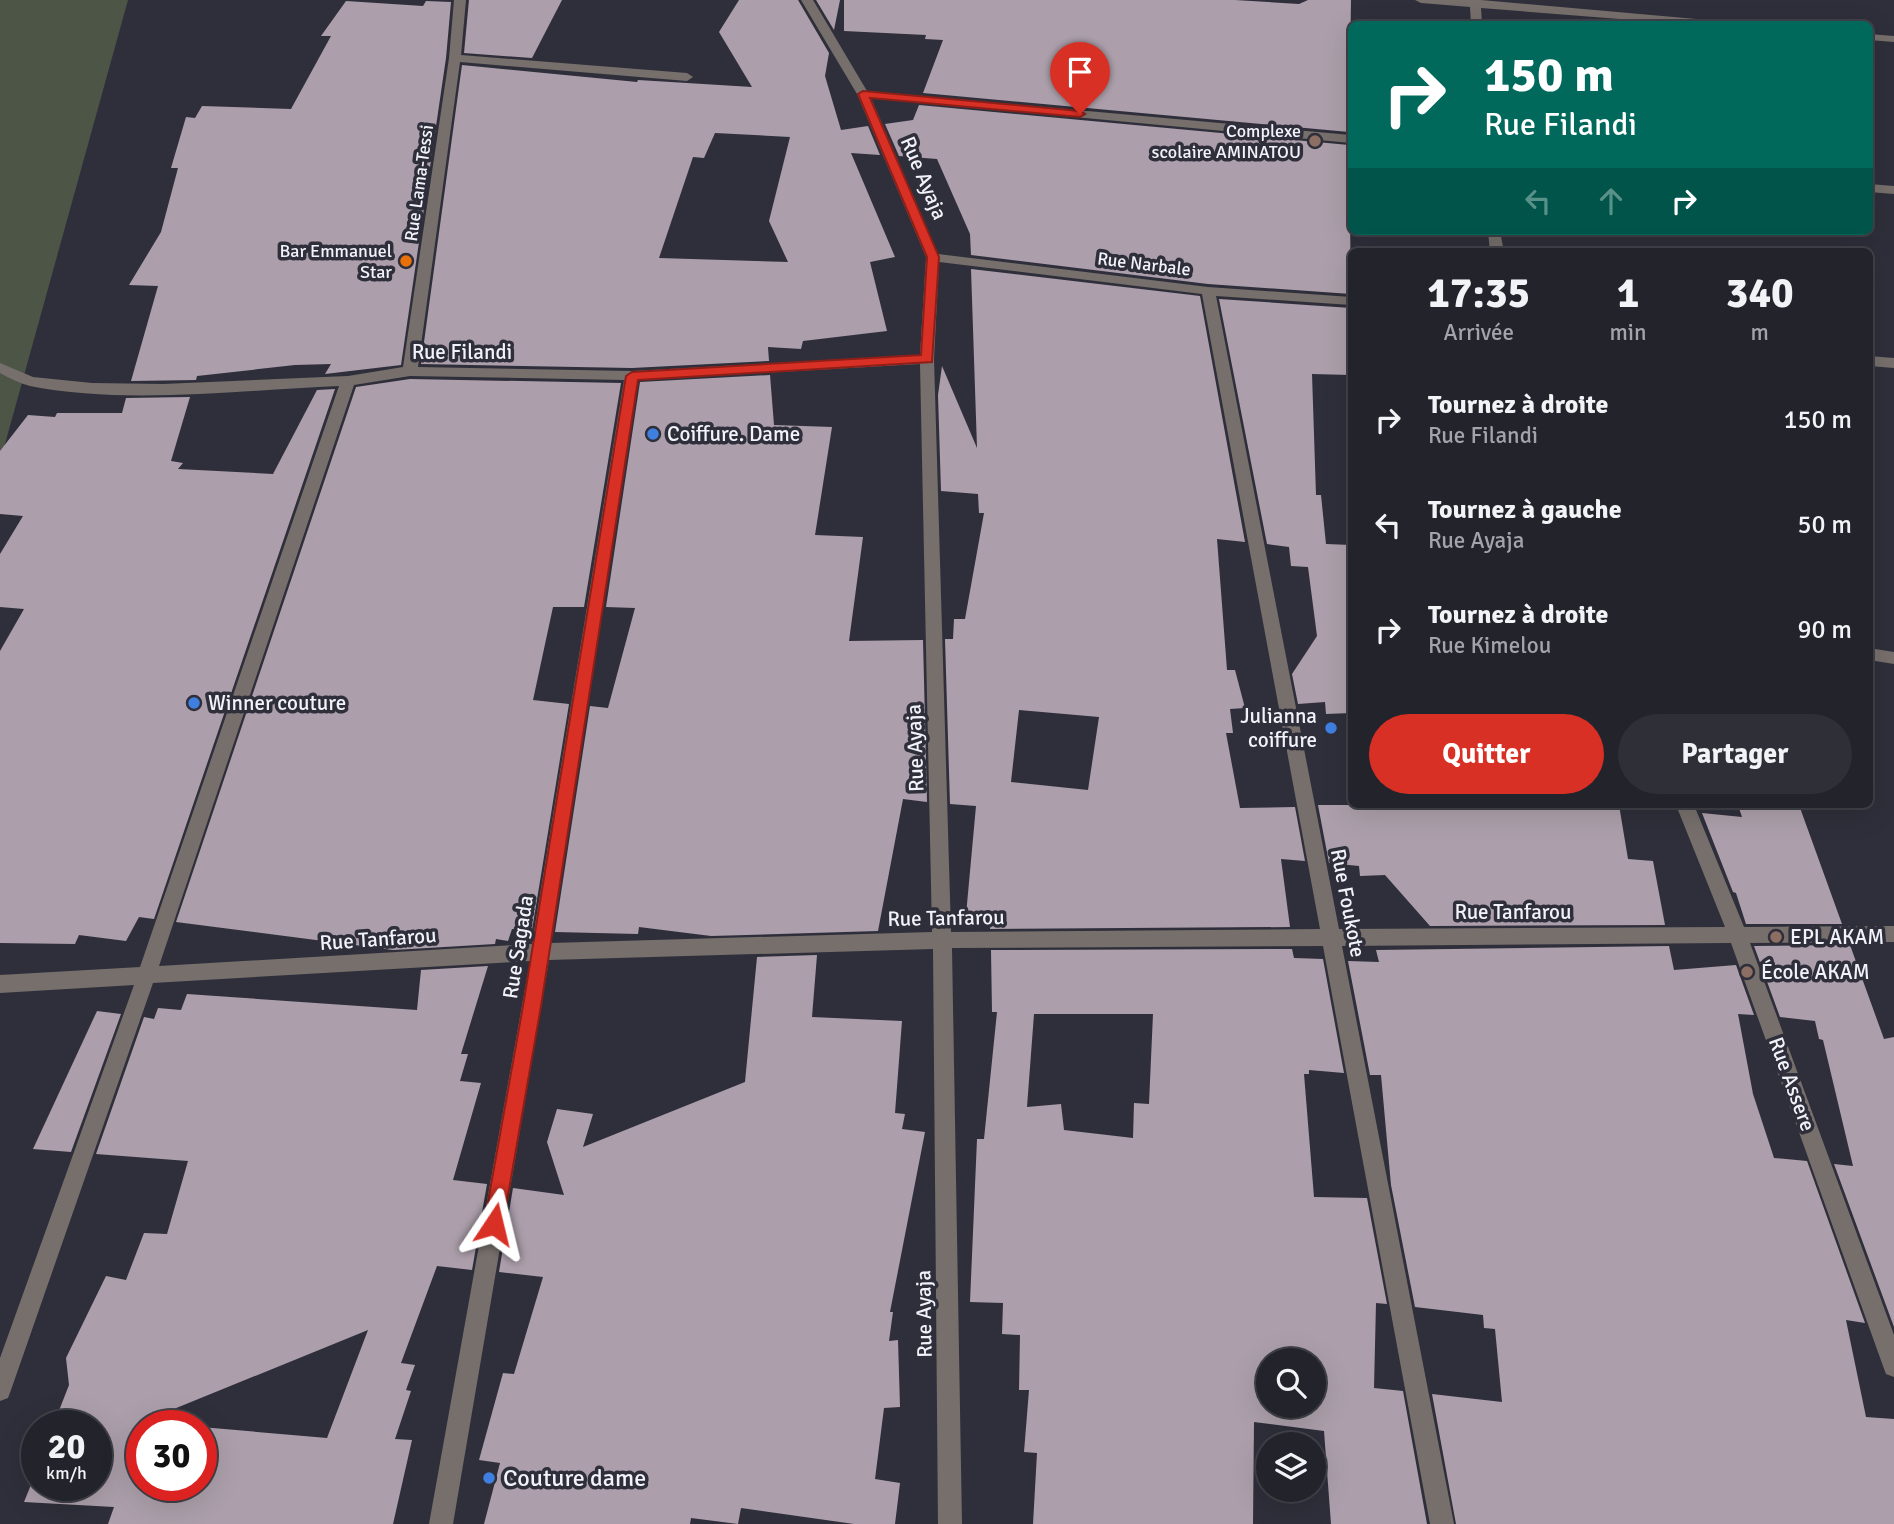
<!DOCTYPE html>
<html lang="fr">
<meta charset="utf-8">
<style>
:root{--surface:#23232c;--page:#2f2f38;--text:#f1f3f6;--muted:#a3a4a9;--line:#404048;--accent:#d93025}
body{margin:0;font-family:Signika,sans-serif;background:var(--page);color:var(--text);height:100vh;display:flex;flex-direction:column;font-size:26px;white-space:nowrap}
*{box-sizing:border-box;margin:0}
p{font-size:23px;color:var(--muted)}
.icon{flex:none;width:38px;height:38px;fill:none;stroke:currentColor;stroke-width:2;stroke-linecap:round;stroke-linejoin:round}
.map{position:relative;flex:1;overflow:hidden}
.details{position:absolute;left:1348px;top:248px;width:525px;height:560px;display:flex;flex-direction:column;background:var(--surface);border-radius:10px;box-shadow:0 7px 28px #0002,0 0 0 2px var(--line)}
.details>*{flex:none}
.guide{position:absolute;left:1348px;top:21px;width:525px;height:214px;border-radius:10px;box-shadow:0 7px 28px #0002,0 0 0 2px var(--line);background:#00695c;color:#fff;overflow:hidden}
.buttons{position:absolute;left:1256px;top:1348px;display:grid;gap:14px}
.buttons a{display:grid;place-items:center;width:70px;height:70px;border-radius:50%;background:var(--surface);box-shadow:0 7px 28px #0002,0 0 0 2px var(--line);font-size:35px}
.speed{position:absolute;left:21px;top:1410px;display:flex;gap:14px;font-size:35px;font-weight:700;text-align:center}
.speed>*{display:grid;place-content:center;width:91px;height:91px;border-radius:50%;background:var(--surface);box-shadow:0 7px 28px #0002,0 0 0 2px var(--line);line-height:1}
.speed small{font-size:18px;font-weight:400}
.speed .limit{border:10px solid #d22;background:#fff;color:#111}
.pin{position:absolute;display:grid;place-items:center;width:60px;height:60px;color:#fff;margin:-72px -30px;border-radius:50% 50% 50% 0;rotate:-45deg;box-shadow:0 0 7px #0007}
.pin .icon{rotate:45deg}
.me{position:absolute;width:77px;margin:-38px;rotate:10deg;stroke-linejoin:round;filter:drop-shadow(0 0 5px #0008)}
.turn{display:flex;align-items:center;gap:24px;height:147px;padding:0 21px;font-size:32px}
.turn .icon{width:91px;height:91px;stroke-width:2.5}
.turn b{display:block;font-size:49px;line-height:60px}
.lanes{display:flex;align-items:center;height:66px;padding:0 21px;background:#0003;justify-content:center;gap:35px;direction:ltr}
.lanes .off{opacity:.35}
.eta{display:flex;justify-content:space-evenly;align-items:center;height:119px;text-align:center}
.eta b{font-size:42px;font-weight:800;line-height:49px}
.primary-button{display:flex;gap:14px;margin-top:auto;padding:14px 21px}
.primary-button a{flex:1;height:80px;border-radius:42px;background:var(--accent);color:#fff;font-size:28px;font-weight:800;line-height:80px;text-align:center}
.primary-button a+a{background:var(--page);color:var(--text)}
ul{padding:0;list-style:none}
li{display:flex;align-items:center;gap:21px;height:105px;padding:0 21px}
li div{flex:1}
li b{display:block;font-size:26px}
li em{font-style:normal}
.map>svg:first-child{display:block}
.green{fill:#4c5546}
.building{fill:#ac9fab;fill-rule:evenodd}
.lines{fill:none;stroke-linecap:round;stroke-linejoin:round}
.minor{fill:#766f6c;fill-rule:evenodd}
.route{fill:#d93025;stroke:#8d1f18;stroke-width:2}
.education-dot{fill:#8d6e63;stroke:#2f2f3b;stroke-width:2.5}
.food-dot{fill:#e8710a;stroke:#2f2f3b;stroke-width:2.5}
.shop-dot{fill:#3f7fe0;stroke:#2f2f3b;stroke-width:2.5}
.labels{text-anchor:middle;stroke-width:7;stroke-linejoin:round;paint-order:stroke}
.far-poi-label{font-size:18px;fill:#f2f2fa;stroke:#2f2f3b;text-anchor:end}
.far-street-label{font-size:18px;fill:#f2f2fa;stroke:#2f2f3b}
.street-label{font-size:21px;fill:#f2f2fa;stroke:#2f2f3b}
.poi-label{font-size:21px;fill:#f2f2fa;stroke:#2f2f3b;text-anchor:start}
.near-poi-label{font-size:24px;fill:#f2f2fa;stroke:#2f2f3b;text-anchor:start}
</style>
<div class="map">
<svg width="1894" height="1524" viewBox="0 0 1894 1524">
<rect width="100%" height="100%" fill="#2f2f3b"/>
<!-- green -->
<path class="green" d="M0,0H128L0,462Z"/>
<!-- building -->
<g class="building">
<path d="M469,0H562L532,58L464,53Z"/>
<path d="M739,0H798L829,53L825,76L841,130L868,126L880,155L851,153L895,257L870,262L887,331L803,341L801,349L768,347L769,361L632,368L421,364L462,65L637,82L638,80L752,87L719,32ZM715,133L790,137L769,221L788,262L659,258L693,157L704,158Z"/>
<path d="M816,0H840L834,30Z"/>
<path d="M844,0H1235L1299,4L1308,0H1351L1349,132L923,93L943,40L925,39L926,35L844,31Z"/>
<path d="M346,1L423,6L426,1L451,2L446,58L401,365L325,374L331,364L295,365L197,376L196,380L131,381L158,286L129,285L161,232L178,168H171L186,117L195,118L202,106L291,109L331,36H321Z"/>
<path d="M919,105L1349,145L1351,294L1208,284L971,255L970,234L937,159L899,156L885,124L913,120Z"/>
<path d="M971,269L1200,296L1245,542L1217,539L1227,670H1235L1245,708L1230,709L1233,733H1226L1240,808L1295,807L1305,861L1281,859L1290,927L990,929V917L966,915L976,806L950,804L945,639H953L954,619H965L984,513H979L978,494L941,491L938,395L942,366L977,448ZM1019,710L1099,717L1088,790L1011,782Z"/>
<path d="M1219,299L1351,308V375L1312,374L1316,495H1321L1326,544L1351,545V713L1326,714L1325,702L1298,704L1292,674L1317,636L1308,567L1291,566L1289,547L1267,544Z"/>
<path d="M770,375L774,425L832,427L815,535L863,537L849,641L923,640L927,802L903,799L878,931L711,936L639,927L638,934L555,932L590,706L608,708L635,608L606,607L640,382Z"/>
<path d="M410,379L621,383L584,607H553L533,700L569,704L532,930L512,929L508,941L496,939L495,944L393,950L176,922L356,387Z"/>
<path d="M335,389L154,919L139,917L126,941L79,935L75,944L0,943V651L24,609L0,607V554L23,516L0,514V451L28,415L55,417L57,413H122L126,398L190,397L171,461L183,463L178,469L273,474L317,390Z"/>
<path d="M1318,805H1619L1628,859L1653,861L1665,925L1430,926L1385,875L1360,876L1359,866L1329,863Z"/>
<path d="M1738,805H1799L1842,924H1746L1736,893L1733,892L1702,813L1742,817Z"/>
<path d="M1850,945L1884,1039L1894,1037V1327L1834,1164L1853,1166L1823,1040L1819,1039L1815,1021L1780,1017L1754,946Z"/>
<path d="M1669,946L1674,970L1736,965L1754,1015L1738,1014L1753,1094L1774,1158L1807,1161L1865,1323L1846,1320L1866,1417L1894,1419V1524H1456L1432,1394L1502,1402L1495,1329L1484,1328L1483,1315L1415,1307L1391,1185L1381,1075H1370L1348,961L1379,962L1376,950Z"/>
<path d="M1292,949L1294,958L1323,959L1344,1073L1309,1070V1074H1304L1314,1197L1367,1198L1387,1304L1376,1303L1374,1388L1403,1391L1427,1524H1331L1324,1431L1254,1422L1253,1524H1033L1037,1453L1024,1452L1029,1390H1019L1020,1335L1002,1334L1003,1303L970,1302L977,1139H984L997,1012H992L991,950ZM1034,1014H1153L1149,1104L1134,1103L1133,1138L1064,1130L1061,1104L1027,1107ZM1269,1360H1314V1405H1269Z"/>
<path d="M817,955L812,1017L902,1021L895,1113L905,1114L902,1129L925,1132L890,1312H893L889,1341L898,1340L900,1407L884,1408L875,1479L900,1483L895,1524H854L741,1508L738,1524L691,1518L690,1524H484L500,1463L479,1460L503,1373L514,1374L543,1277L499,1272L513,1188L564,1195L547,1142L557,1109L593,1114L583,1147L745,1082L757,957Z"/>
<path d="M488,966L461,1054H468L460,1081L481,1083L453,1180L487,1184L472,1270L437,1266L401,1363L415,1365L406,1390L411,1391L395,1439L412,1440L393,1524H108L114,1507L24,1502L37,1470V1486H96V1426H53L69,1385L66,1358L106,1276L126,1280L144,1233L167,1234L188,1161L96,1154L144,1017L154,1019L158,1008L181,1010L187,994L417,1010L421,970ZM368,1330L327,1438L201,1427V1486H142V1426H192L142,1422Z"/>
<path d="M97,1011L121,1014L71,1152L33,1149Z"/>
</g>
<g class="lines">
<!-- minor -->
<g class="minor">
<path d="M454,0H466L461,55L687,73L693,77L687,81L460,62L418,367L632,371L920,355L926,257L857,94L801,0H813L867,91L1351,135V143L871,98L938,254L1208,287L1351,297V305L1216,296L1339,929L1725,927L1676,805H1694L1744,927L1894,926V942L1750,943L1894,1335V1377L1886,1374L1883,1366L1731,943L1342,946L1454,1524H1430L1323,946L952,948L962,1524H938L933,949L549,960L453,1524H429L530,961L153,983L11,1390L8,1398L0,1401V1358L134,985L0,993V975L140,967L339,386C242,390 125,405 30,386C19,383 9,378 0,373V363L33,377L92,383L163,384L348,376L403,367L449,58ZM939,262L1202,294L1320,929L951,932L934,359ZM920,364L932,932L551,943L638,380ZM410,376L624,380L532,944L159,966L354,385Z"/>
<path d="M1415,0H1481L1719,21L1725,24H1683L1481,8L1482,24H1471L1470,7L1421,3Z"/>
<path d="M1869,34L1894,36V42L1869,40Z"/>
<path d="M1869,184L1894,186V194L1869,192Z"/>
<path d="M1488,231H1500L1504,252H1490Z"/>
<path d="M1869,356L1894,358V368L1869,366Z"/>
<path d="M1869,648L1894,652V664L1869,660Z"/>
</g>
</g>
<!-- route -->
<path class="route" d="M863,91L1080,111L1085,114L1080,117L870,98L939,257L932,362L638,380L541,1006L503,1224L501,1231L494,1234L487,1231L484,1224L523,1006L626,376L632,372L921,355L927,257L858,94Z"/>
<!-- markers -->
<g class="education-dot">
<circle cx="1315" cy="141" r="7"/>
<circle cx="1776" cy="937" r="7"/>
<circle cx="1747" cy="972" r="7"/>
</g>
<circle class="food-dot" cx="406" cy="261" r="7"/>
<g class="shop-dot">
<circle cx="653" cy="434" r="7"/>
<circle cx="194" cy="703" r="7"/>
<circle cx="1331" cy="728" r="7"/>
<circle cx="489" cy="1478" r="7"/>
</g>
<g class="labels">
<!-- far-poi labels -->
<g class="far-poi-label">
<text x="1301" y="137">Complexe<tspan x="1301" dy="21">scolaire AMINATOU</tspan></text>
<text x="392" y="257">Bar Emmanuel<tspan x="392" dy="21">Star</tspan></text>
</g>
<!-- far-street labels -->
<g class="far-street-label">
<text transform="translate(419 183) rotate(-82)" y="6">Rue Lama-Tessi</text>
<text transform="translate(1144 264) rotate(7)" y="6">Rue Narbale</text>
</g>
<!-- street labels -->
<g class="street-label">
<text transform="translate(924 178) rotate(67)" y="7">Rue Ayaja</text>
<text x="462" y="359">Rue Filandi</text>
<text transform="translate(915 748) rotate(-92)" y="7">Rue Ayaja</text>
<text transform="translate(1348 903) rotate(79)" y="7">Rue Foukote</text>
<text x="1513" y="919">Rue Tanfarou</text>
<text transform="translate(946 918) rotate(-1)" y="7">Rue Tanfarou</text>
<text transform="translate(378 939) rotate(-4)" y="7">Rue Tanfarou</text>
<text transform="translate(518 947) rotate(-81)" y="7">Rue Sagada</text>
<text transform="translate(1792 1084) rotate(70)" y="7">Rue Assere</text>
<text transform="translate(924 1314) rotate(-91)" y="7">Rue Ayaja</text>
</g>
<!-- poi labels -->
<g class="poi-label">
<text x="667" y="441">Coiffure. Dame</text>
<text x="208" y="710">Winner couture</text>
<text x="1317" y="723" text-anchor="end">Julianna<tspan x="1317" dy="24">coiffure</tspan></text>
<text x="1790" y="944">EPL AKAM</text>
<text x="1761" y="979">École AKAM</text>
</g>
<!-- near-poi labels -->
<g class="near-poi-label">
<text x="503" y="1486">Couture dame</text>
</g>
</g>
</svg>
<div class="buttons">
<a><svg class="icon" aria-label="search" viewBox="0 0 24 24"><circle cx="10" cy="10" r="6"/><path d="M15 15l6 6"/></svg></a>
<a><svg class="icon" aria-label="layers" viewBox="0 0 24 24"><path d="M12 4l9 5-9 5-9-5zM3 14l9 5 9-5"/></svg></a>
</div>
<div class="speed"><div>20<small>km/h</small></div><div class="limit">30</div></div>
<div class="pin" style="left:1080px;top:114px;background:#d93025"><svg class="icon" aria-label="arrive" viewBox="0 0 24 24"><path d="M6 21V4h12l-3 4 3 4H6"/></svg></div>
<svg class="me" style="left:494px;top:1224px" viewBox="-20 -20 40 40"><path d="M0-17L14 15 0 8-14 15z" fill="#d93025" stroke="#fff" stroke-width="4"/></svg>
<div class="guide">
<div class="turn"><svg class="icon" aria-label="right" viewBox="0 0 24 24"><path d="M7 20v-9h11M14 6l5 5-5 5"/></svg><div><b>150 m</b>Rue Filandi</div></div>
<div class="lanes"><svg class="icon off" aria-label="left" viewBox="0 0 24 24"><path d="M17 20v-9H6M10 6l-5 5 5 5"/></svg><svg class="icon off" aria-label="ahead" viewBox="0 0 24 24"><path d="M12 20V5M6 11l6-6 6 6"/></svg><svg class="icon" aria-label="right" viewBox="0 0 24 24"><path d="M7 20v-9h11M14 6l5 5-5 5"/></svg></div>
</div>
<section class="details">
<div class="eta">
<div><b>17:35</b><p>Arrivée</p></div>
<div><b>1</b><p>min</p></div>
<div><b>340</b><p>m</p></div>
</div>
<ul>
<li><svg class="icon" aria-label="right" viewBox="0 0 24 24"><path d="M7 20v-9h11M14 6l5 5-5 5"/></svg><div><b>Tournez à droite</b><p>Rue Filandi</p></div><em>150 m</em></li>
<li><svg class="icon" aria-label="left" viewBox="0 0 24 24"><path d="M17 20v-9H6M10 6l-5 5 5 5"/></svg><div><b>Tournez à gauche</b><p>Rue Ayaja</p></div><em>50 m</em></li>
<li><svg class="icon" aria-label="right" viewBox="0 0 24 24"><path d="M7 20v-9h11M14 6l5 5-5 5"/></svg><div><b>Tournez à droite</b><p>Rue Kimelou</p></div><em>90 m</em></li>
</ul>
<div class="primary-button"><a>Quitter</a><a>Partager</a></div>
</section>
</div>
